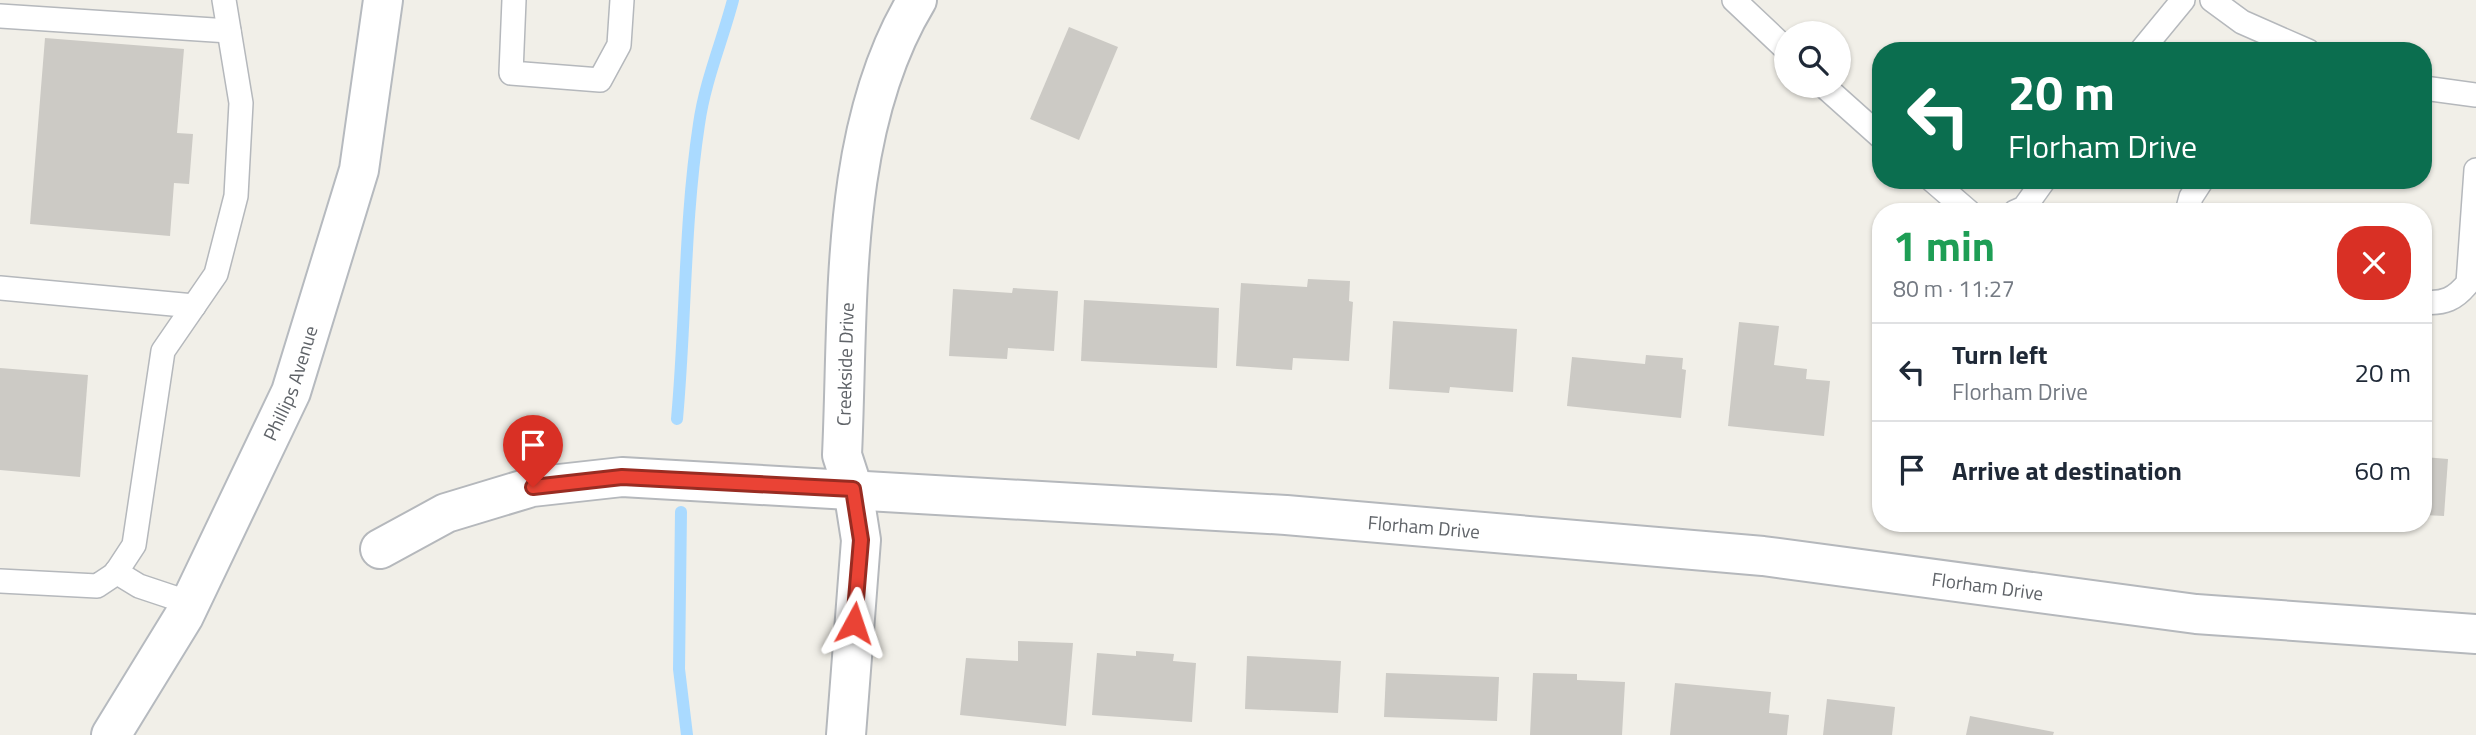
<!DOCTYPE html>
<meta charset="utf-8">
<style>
:root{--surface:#fff;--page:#f2f2f3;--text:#1f2937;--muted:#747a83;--line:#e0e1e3}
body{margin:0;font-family:"Titillium Web",sans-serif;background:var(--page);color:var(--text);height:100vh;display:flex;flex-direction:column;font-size:26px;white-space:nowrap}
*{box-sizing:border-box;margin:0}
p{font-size:23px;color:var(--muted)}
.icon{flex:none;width:38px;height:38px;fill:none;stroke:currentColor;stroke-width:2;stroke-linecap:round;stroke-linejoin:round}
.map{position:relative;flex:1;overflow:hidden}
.panel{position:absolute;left:1872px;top:203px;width:560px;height:329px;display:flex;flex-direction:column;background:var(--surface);border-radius:28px;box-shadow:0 2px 5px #0004}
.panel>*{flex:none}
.guide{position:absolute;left:1872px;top:42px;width:560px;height:147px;border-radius:28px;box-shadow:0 2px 5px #0004;background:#0b6e4f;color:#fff;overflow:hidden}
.controls{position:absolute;left:1774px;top:21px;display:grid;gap:14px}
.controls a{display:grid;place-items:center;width:77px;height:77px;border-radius:50%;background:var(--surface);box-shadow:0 2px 5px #0004;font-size:35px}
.pin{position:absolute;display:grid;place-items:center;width:60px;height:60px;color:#fff;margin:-72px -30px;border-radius:50% 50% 50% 0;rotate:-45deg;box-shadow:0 0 7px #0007}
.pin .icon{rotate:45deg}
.me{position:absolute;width:77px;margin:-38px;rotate:5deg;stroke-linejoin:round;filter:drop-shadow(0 0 5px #0008)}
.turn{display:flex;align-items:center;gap:24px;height:147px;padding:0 21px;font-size:32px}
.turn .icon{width:91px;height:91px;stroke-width:2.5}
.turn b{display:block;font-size:49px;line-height:60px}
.round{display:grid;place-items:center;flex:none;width:74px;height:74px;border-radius:28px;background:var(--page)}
.overview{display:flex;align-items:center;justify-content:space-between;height:119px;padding:0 21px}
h1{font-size:42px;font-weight:700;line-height:52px;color:#1e9e55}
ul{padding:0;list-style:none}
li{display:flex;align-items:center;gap:21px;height:98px;padding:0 21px;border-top:2px solid var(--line)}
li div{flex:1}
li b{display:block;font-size:26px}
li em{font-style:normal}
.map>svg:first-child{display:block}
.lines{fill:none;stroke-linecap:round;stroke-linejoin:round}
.stream{stroke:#aadaff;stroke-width:12}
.building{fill:#cccac5}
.lane-casing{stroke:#b5b8bc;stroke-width:26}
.street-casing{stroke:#b5b8bc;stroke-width:42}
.secondary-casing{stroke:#b6babf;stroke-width:42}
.lane{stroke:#fff;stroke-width:23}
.street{stroke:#fff;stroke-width:38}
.secondary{stroke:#fff;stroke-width:38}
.route-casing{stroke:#982c22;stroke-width:18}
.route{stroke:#ea4335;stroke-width:12}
.labels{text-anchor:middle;stroke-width:5;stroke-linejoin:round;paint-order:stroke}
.street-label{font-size:19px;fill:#5f6368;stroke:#fff}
</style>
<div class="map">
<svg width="2476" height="735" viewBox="0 0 2476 735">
<rect width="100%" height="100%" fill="#f1efe8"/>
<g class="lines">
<!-- stream -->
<g class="stream">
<path d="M677,419C686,321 684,222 699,124C705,81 722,42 733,0"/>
<path d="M681,512L679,669L687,735"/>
</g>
</g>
<!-- building -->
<g class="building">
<path d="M1069,27L1118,47L1079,140L1030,119Z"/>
<path d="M45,38L184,49L177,133L193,134L189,184L174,183L170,236L30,224Z"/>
<path d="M1308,279L1350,281L1349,301L1353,302L1349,361L1293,358L1292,370L1236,366L1241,283L1307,287Z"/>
<path d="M1013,288L1058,291L1054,351L1008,348L1007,359L949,356L953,289L1012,293Z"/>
<path d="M1084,300L1219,308L1217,368L1081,361Z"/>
<path d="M1393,321L1517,329L1513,392L1450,387L1449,393L1389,389Z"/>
<path d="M1739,322L1779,326L1774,365L1807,369L1806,379L1830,381L1824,436L1728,426Z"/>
<path d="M1646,355L1683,358L1682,369L1686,370L1681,418L1567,406L1572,357L1645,364Z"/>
<path d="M0,368L88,375L80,477L0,470Z"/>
<path d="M2424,457L2448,459L2444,516L2424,515Z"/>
<path d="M1018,641L1073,643L1066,726L960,715L966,658L1018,661Z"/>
<path d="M1136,651L1174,654L1173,661L1196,663L1192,722L1092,715L1097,653L1136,656Z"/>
<path d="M1247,656L1341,661L1338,713L1245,709Z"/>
<path d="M1386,673L1499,677L1497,721L1384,717Z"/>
<path d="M1533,673L1577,674V680L1625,682L1622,735H1530Z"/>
<path d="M1675,683L1771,692L1769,713L1789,715L1787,735H1670Z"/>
<path d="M1827,699L1895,707L1892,735H1823Z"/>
<path d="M1970,716L2054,732L2053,735H1966Z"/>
</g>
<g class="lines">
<!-- lane casing -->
<g class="lane-casing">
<g id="lane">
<path d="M514,0L511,73L600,80L619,45L622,0"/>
<path d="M1734,0L1787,50"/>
<path d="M2212,0L2242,22L2308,51"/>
<path d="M0,16L229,31"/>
<path d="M2141,51L2183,0"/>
<path d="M1824,86L1881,137"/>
<path d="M2424,88L2476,95"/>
<path d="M1932,180L1969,212"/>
<path d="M2015,212L2024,208L2044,180"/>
<path d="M2187,212L2191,197L2202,180"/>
<path d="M0,288L194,306"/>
<path d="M2424,302C2444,304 2455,299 2468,283L2476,170"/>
<path d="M116,572L139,586L190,603"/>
<path d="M0,581L97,586L115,574L134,545L163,351L216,274L236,196L241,103L224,0"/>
</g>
</g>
<!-- street casing -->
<g class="street-casing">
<g id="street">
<path id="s1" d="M380,549L446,513L532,487L622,477L1286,515L1763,556L2196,614L2476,634"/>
<path id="s2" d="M846,735L861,540L853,489L842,455C849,307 838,130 917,0"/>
</g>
</g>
<!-- secondary casing -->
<g class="secondary-casing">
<g id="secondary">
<path id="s3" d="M111,735L184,616L291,392L359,170L383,0"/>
</g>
</g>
<!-- lane -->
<use href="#lane" class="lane"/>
<!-- street -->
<use href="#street" class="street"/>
<!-- secondary -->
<use href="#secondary" class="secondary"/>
</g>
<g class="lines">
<!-- route casing -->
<g class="route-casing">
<path id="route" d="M533,487L622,477L853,489L861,540L854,623"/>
</g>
<!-- route -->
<use href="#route" class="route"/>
</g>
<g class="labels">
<!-- street labels -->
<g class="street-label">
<text dy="7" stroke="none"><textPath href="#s2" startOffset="374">Creekside Drive</textPath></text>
<text dy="7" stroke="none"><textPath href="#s3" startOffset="396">Phillips Avenue</textPath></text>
<text dy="7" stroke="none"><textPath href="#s1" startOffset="1059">Florham Drive</textPath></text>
<text dy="7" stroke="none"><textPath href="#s1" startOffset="1626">Florham Drive</textPath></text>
</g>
</g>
</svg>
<div class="controls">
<a><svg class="icon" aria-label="search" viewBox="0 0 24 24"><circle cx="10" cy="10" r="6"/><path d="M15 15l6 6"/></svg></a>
</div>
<div class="pin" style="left:533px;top:487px;background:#d93025"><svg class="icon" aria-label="arrive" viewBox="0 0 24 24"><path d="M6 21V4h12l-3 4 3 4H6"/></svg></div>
<svg class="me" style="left:854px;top:623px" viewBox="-20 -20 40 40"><path d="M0-17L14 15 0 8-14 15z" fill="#ea4335" stroke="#fff" stroke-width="4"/></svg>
<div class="guide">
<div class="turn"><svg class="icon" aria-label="left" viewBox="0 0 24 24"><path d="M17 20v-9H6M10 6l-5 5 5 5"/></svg><div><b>20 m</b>Florham Drive</div></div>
</div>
<section class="panel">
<div class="overview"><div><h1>1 min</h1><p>80 m · 11:27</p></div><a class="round" style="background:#d93025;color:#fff"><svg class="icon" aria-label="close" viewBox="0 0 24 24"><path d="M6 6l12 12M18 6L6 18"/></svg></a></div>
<ul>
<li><svg class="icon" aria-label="left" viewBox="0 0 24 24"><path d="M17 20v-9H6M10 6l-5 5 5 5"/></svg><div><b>Turn left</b><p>Florham Drive</p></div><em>20 m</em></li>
<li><svg class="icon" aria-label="arrive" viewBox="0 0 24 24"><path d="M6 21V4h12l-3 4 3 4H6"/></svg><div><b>Arrive at destination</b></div><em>60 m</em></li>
</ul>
</section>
</div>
